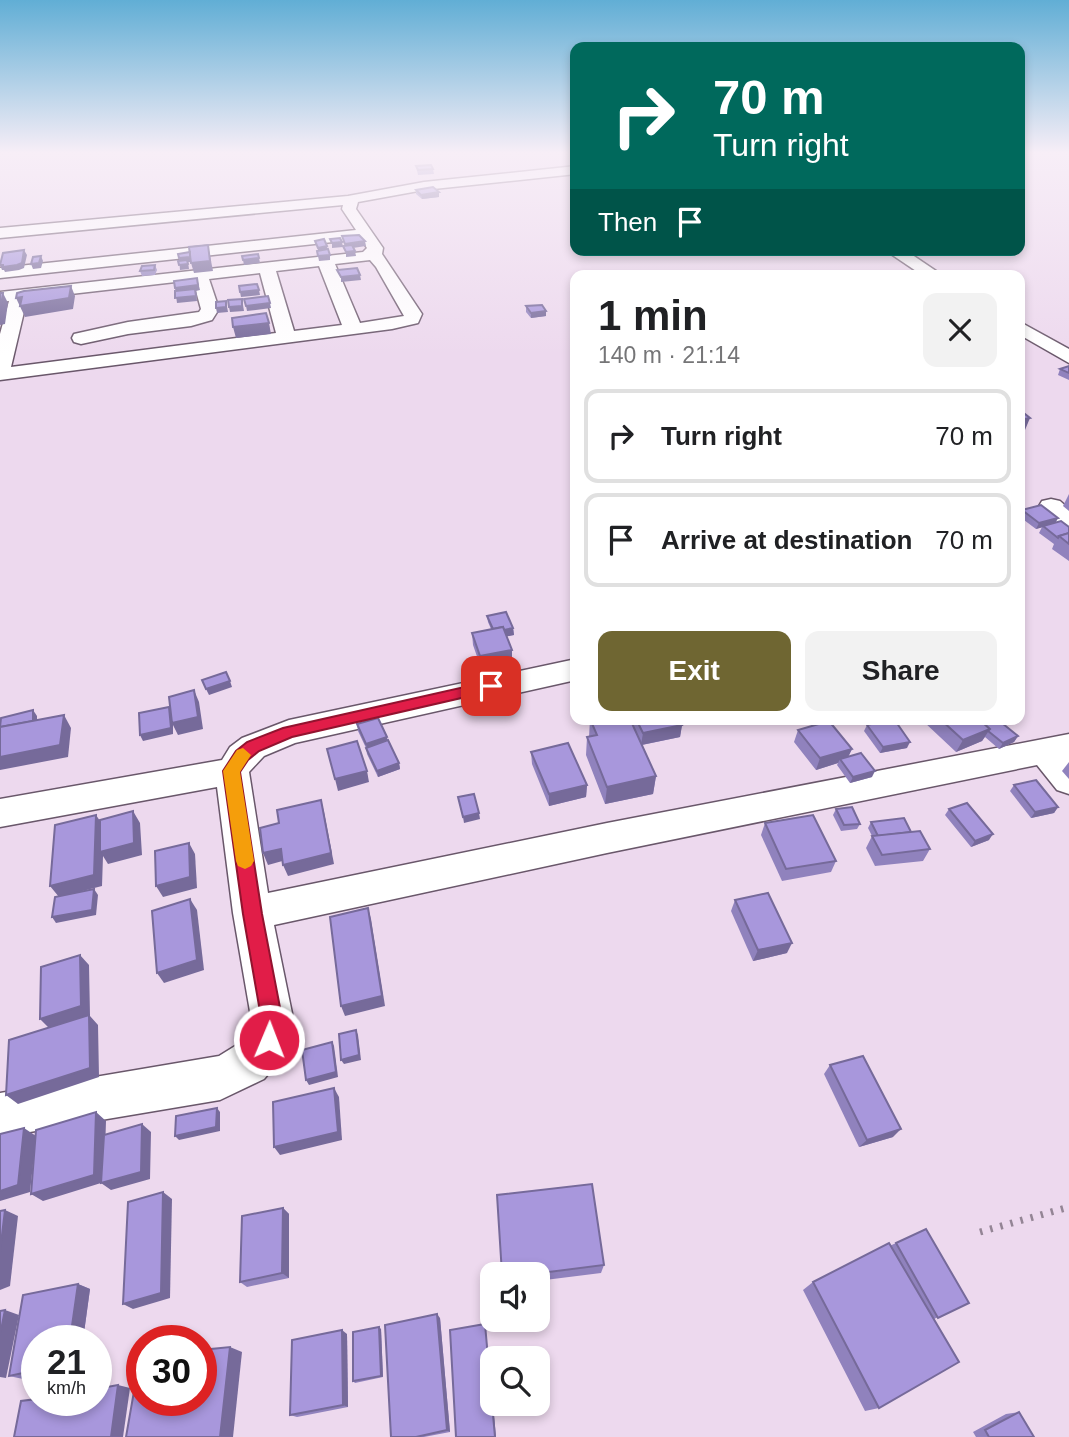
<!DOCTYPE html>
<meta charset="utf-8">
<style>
:root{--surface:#fff;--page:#f2f2f2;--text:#202124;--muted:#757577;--line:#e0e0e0;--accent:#6f6632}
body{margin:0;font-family:Arial,sans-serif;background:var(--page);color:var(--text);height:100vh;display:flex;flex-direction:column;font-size:26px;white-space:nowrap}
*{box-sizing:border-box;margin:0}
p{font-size:23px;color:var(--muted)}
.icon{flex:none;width:38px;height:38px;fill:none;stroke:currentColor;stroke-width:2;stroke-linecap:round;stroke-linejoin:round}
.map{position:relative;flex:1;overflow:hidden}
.sheet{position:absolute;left:570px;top:270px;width:455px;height:455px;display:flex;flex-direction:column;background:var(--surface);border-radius:14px;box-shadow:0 4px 10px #0003}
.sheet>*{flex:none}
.banner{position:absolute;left:570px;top:42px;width:455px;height:214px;border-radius:14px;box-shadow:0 4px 10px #0003;background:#00695c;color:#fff;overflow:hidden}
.buttons{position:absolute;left:480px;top:1262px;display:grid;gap:14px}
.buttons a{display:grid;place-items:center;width:70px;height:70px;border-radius:14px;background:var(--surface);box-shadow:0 4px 10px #0003;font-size:35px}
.speed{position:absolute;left:21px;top:1325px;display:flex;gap:14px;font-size:35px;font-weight:700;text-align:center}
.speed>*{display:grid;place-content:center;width:91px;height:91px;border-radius:50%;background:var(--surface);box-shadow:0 4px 10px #0003;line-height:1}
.speed small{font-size:18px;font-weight:400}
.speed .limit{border:10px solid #d22;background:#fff;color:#111}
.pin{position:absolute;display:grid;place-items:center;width:60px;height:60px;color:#fff;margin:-30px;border-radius:14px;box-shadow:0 4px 10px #0006}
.me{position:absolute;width:77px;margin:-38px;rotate:1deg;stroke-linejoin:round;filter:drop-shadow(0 0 5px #0008)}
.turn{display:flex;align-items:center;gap:24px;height:147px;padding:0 28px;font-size:32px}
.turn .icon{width:91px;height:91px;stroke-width:2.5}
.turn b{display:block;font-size:49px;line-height:60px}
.then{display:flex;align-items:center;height:66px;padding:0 28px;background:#0003;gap:14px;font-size:26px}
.round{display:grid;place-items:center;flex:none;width:74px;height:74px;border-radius:14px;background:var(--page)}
.overview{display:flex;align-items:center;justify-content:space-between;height:119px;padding:0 28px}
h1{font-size:42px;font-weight:700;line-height:52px}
.primary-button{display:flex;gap:14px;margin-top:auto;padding:14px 28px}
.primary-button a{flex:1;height:80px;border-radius:14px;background:var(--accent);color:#fff;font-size:28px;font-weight:700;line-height:80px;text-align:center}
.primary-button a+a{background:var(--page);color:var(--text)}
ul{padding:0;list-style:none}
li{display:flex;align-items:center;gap:21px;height:94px;margin:0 14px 10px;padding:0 14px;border:4px solid var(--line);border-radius:14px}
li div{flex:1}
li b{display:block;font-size:26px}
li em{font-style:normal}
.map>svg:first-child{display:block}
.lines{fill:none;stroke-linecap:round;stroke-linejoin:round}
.minor-casing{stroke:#69576a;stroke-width:3}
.path{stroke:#948595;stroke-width:7;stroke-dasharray:2.5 8;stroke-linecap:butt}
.minor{fill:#fff;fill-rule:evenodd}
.wall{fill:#9082bd}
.shaded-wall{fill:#766a9a}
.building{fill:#a897dc;stroke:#766a9a;stroke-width:2}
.route{fill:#e11d48;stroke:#92132f;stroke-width:2}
.slow{fill:#f59e0b}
</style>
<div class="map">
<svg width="1069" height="1437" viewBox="0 0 1069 1437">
<rect width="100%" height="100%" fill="#edd9ee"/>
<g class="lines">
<!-- minor casing -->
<g class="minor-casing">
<g id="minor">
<path d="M576,166V174L424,190L358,202L356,209L383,248L382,254L422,314L418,323L392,329L0,380V334L9,301L0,302V292L363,252L367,248L361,239L0,278V268L356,230L342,209L343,205L0,238V228L348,196L424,182ZM370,260L376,267L404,316L360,323L335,264ZM319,266L342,325L294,331L276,271ZM260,273L276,333L11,367L27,299L193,280L201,309L199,312L128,322L74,334L72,338L74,342L81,344L128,334L191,326L212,320L219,309L209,279Z"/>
<path d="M885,250H905L942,275H922Z"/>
<path d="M1020,322L1069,349V363L1020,335Z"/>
<path d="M1051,499L1060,501L1069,509V528L1060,526L1039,506L1042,501Z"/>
<path d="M576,659V680L295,743L264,756L249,772L268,893L607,823L1069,734V794L1057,790L1037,765L607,853L274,925L294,1023L281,1059L264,1079L220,1100L0,1137V1093L219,1056L240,1043L252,1023L233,913L217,787L0,827V799L222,760L230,747L242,738L289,720Z"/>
</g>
</g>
<!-- path -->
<path class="path" d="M980,1232L1069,1207"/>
<!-- minor -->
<use href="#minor" class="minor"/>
</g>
<!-- wall -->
<g class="wall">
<path d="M416,166L433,169L434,174L418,175Z"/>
<path d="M416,190L439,192V197L422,199L416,194Z"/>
<path d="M155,265L157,270L155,275L142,276L140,271Z"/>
<path d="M526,306L546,311V316L531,318L526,312Z"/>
<path d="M1069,366V380L1058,375L1060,369Z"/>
<path d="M1069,494V511L1063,506Z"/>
<path d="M1022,510L1055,523L1069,527V561L1052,549L1054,544L1039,533L1042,527L1036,529L1020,517Z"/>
<path d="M487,616L513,628L514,635L507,636L512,662L481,668L473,645L472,633L491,629L488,622Z"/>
<path d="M590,719H630L631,721V719H679L682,725L680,737L642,745L656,776L653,794L605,804L586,755L587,737H589Z"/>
<path d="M926,719H979L1018,736L1014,742L999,749L985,737L982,741L956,752L924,722Z"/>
<path d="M357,724L387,741L399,763L400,769L378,777L367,754L366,748L358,731Z"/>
<path d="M867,725L907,748L880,753L864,731Z"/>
<path d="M798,730L852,749L848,757L872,777L850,783L837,765L838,763L816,770L794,742Z"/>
<path d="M531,752L587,785L586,797L549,806L532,764Z"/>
<path d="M1069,762V779L1062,771Z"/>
<path d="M1014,785L1058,807L1054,813L1031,818L1010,791Z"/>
<path d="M836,809L860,824L857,829L841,831L833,815Z"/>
<path d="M949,809L989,840L971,847L945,815Z"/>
<path d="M871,822L911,832L930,849L923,861L875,866L866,848L872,836L868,828Z"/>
<path d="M765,823L836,861L831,872L782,881L761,835Z"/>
<path d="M735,900L787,953L753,961L731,911Z"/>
<path d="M830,1065L893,1137L859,1147L824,1074Z"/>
<path d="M283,1208L289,1214V1278L247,1287L240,1282Z"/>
<path d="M896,1243L969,1303L934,1319L879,1408L865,1411L803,1290L813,1282Z"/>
<path d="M604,1265L601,1273L537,1281V1274Z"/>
<path d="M78,1284L90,1289L83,1340H37V1376L23,1379L9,1376L23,1295Z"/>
<path d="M440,1318L450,1432L424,1437H391Z"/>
<path d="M381,1329L383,1377L355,1383L353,1381Z"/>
<path d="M347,1334L348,1407L297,1417L290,1415Z"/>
<path d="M1019,1412L1034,1437H976L973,1432L1006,1414Z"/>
</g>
<!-- shaded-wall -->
<g class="shaded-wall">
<path d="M439,192V197L422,199L421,195Z"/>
<path d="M365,241L366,246L346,249L345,244Z"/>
<path d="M342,242L343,247L332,248V243Z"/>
<path d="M208,245L213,271L194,273L191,263Z"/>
<path d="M327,246L328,251L318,253V248Z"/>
<path d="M24,250L27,255L24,268L19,270L5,272L4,270H2L0,265Z"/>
<path d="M355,251L356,256L346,257V252Z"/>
<path d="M330,255V260L319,261L318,256Z"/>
<path d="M41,256L43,261L41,268L33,269L31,264Z"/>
<path d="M191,257L192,262H188L189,269L180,270L179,258Z"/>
<path d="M259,258L260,263L244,265L243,260Z"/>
<path d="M360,275L361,280L341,282V277Z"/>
<path d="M197,278L200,290L196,291L197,301L177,303L175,288Z"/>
<path d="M71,286L75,296L73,309L25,317L16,298Z"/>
<path d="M259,290L260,295L241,297L240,292Z"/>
<path d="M3,293L8,303L5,324L0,325V312Z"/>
<path d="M242,299L244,311L230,312L229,307Z"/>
<path d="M226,301L228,312L217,313L216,308Z"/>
<path d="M270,303L271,308L247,311L246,306Z"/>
<path d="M546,311V316L531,318V313Z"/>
<path d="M269,323L271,334L236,338L233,327Z"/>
<path d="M1030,418L1025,430H1020V420Z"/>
<path d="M1058,518L1055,524L1036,529L1039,523Z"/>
<path d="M513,628L514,635L495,639V632Z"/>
<path d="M512,650V662L481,668L480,656Z"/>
<path d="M230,681L232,687L209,695L206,689Z"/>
<path d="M194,690L199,702L203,729L178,735L173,725V734L143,741L140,735L169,707Z"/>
<path d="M33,710L37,716V729L5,737Z"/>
<path d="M64,715L71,728L68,757L0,770V757Z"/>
<path d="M682,725L680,737L641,745L643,733Z"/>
<path d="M990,729L982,741L956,752L963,740Z"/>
<path d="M1018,736L1014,742L999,749L1003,743Z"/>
<path d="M387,737L388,743L367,750L366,744Z"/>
<path d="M910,742L907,748L880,753L883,747Z"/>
<path d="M852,749L846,761L840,759L838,763L816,770L820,758Z"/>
<path d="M399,763L400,769L378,777L377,771Z"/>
<path d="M367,771L369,782L338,791L335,779Z"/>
<path d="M875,771L872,777L850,783L853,777Z"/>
<path d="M656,776L653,794L605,804L607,787Z"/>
<path d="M587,785L586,797L549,806V794Z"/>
<path d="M321,800L324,812L334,864L288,876L283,865Z"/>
<path d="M1058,807L1054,813L1031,818L1035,812Z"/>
<path d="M133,811L140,823L142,855L108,864L103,856L102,886L59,897L50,886L96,815L104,827Z"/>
<path d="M479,813L480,819L464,823L463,817Z"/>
<path d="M993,834L989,840L971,847L975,841Z"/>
<path d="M189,843L195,854L197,888L163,897L156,886Z"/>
<path d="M281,849L286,860L268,865L263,853Z"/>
<path d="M94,889L98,895L96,915L56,923L52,917Z"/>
<path d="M190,899L197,910L204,970L164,983L157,973Z"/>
<path d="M368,908L371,919L385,1006L345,1016L341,1006Z"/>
<path d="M792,943L787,953L753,961L758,950Z"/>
<path d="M80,955L89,965L90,1016L98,1025L99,1077L18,1104L6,1095L50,1029L40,1019Z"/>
<path d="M356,1030L358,1035L361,1060L344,1064L341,1060Z"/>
<path d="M332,1042L334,1046L338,1077L309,1085L306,1080Z"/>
<path d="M334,1088L339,1097L342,1140L280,1155L274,1147Z"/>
<path d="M217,1108L220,1112V1131L179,1140L175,1136Z"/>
<path d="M96,1112L106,1121L104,1182L142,1124L151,1132L150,1179L111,1190L101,1183L43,1201L31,1194Z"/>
<path d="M24,1128L36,1136L30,1192L0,1201V1191Z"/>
<path d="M901,1129L893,1137L859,1147L867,1140Z"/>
<path d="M163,1192L172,1199L170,1298L133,1309L123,1304Z"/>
<path d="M283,1208L289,1214V1278L282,1273Z"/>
<path d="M5,1210L18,1216L10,1286L0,1290V1252Z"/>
<path d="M78,1284L90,1289L83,1340H70Z"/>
<path d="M5,1310L19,1315L6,1378L0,1377V1335Z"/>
<path d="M437,1314L440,1318L450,1432L447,1430Z"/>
<path d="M485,1324L492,1390V1401Z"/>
<path d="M379,1327L381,1329L383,1377L381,1376Z"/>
<path d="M342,1330L347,1334L348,1407L343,1405Z"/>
<path d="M230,1347L242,1352L233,1437H220Z"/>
<path d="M118,1385L130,1388L123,1437H111Z"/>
<path d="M492,1404H493L496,1437H495Z"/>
</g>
<!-- building -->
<g class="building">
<path d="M431,165L433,169L418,170L416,166Z"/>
<path d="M433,187L439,192L421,195L416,190Z"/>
<path d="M359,235L365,241L345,244L342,236Z"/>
<path d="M340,238L342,242L332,243L330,239Z"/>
<path d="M324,239L327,246L318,248L315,241Z"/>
<path d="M208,245L210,261L191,263L189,247Z"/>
<path d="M352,245L355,251L346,252L343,246Z"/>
<path d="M328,249L330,255L318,256L317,251Z"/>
<path d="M24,250L22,263L17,265L3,267V265H0L3,253Z"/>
<path d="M190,252V257L179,258L178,254Z"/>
<path d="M258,254L259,258L243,260L242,256Z"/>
<path d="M41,256L39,263L31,264L33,257Z"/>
<path d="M187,260L188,264L179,265L178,261Z"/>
<path d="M155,265L154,270L140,271L142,266Z"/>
<path d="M357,268L360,275L341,277L337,270Z"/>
<path d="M197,278L198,285L175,288L174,281Z"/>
<path d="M257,284L259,290L240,292L239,286Z"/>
<path d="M71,286L69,298L20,306L22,297L16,298L17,293L24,291Z"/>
<path d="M195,289L196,296L175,298V291Z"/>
<path d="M0,293H3L0,312Z"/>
<path d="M268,296L270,303L246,306L244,299Z"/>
<path d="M242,299V306L229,307L228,300Z"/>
<path d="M226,301V307L216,308V302Z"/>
<path d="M542,305L546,311L531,313L526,306Z"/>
<path d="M266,313L269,323L233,327L232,318Z"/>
<path d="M1069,366V373L1060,369Z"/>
<path d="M1020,410L1030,418L1020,420Z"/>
<path d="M1041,505L1058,518L1039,523L1022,510Z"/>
<path d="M1061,521L1069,527V533L1059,536L1058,538L1043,526Z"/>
<path d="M1069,533V544L1059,536Z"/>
<path d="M506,612L513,628L504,630L503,627L493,629L487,616Z"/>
<path d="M503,627L512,650L480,656L472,633Z"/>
<path d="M226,672L230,681L206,689L202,680Z"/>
<path d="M194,690L198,717L172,723L169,697Z"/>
<path d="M169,707L171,728L140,735L139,713Z"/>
<path d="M33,710V721L0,727L1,718Z"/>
<path d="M64,715L60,745L0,757V727Z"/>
<path d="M378,718L387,737L366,744L357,724Z"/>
<path d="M590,719H630L656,776L607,787L587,737L597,735Z"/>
<path d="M636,719H679L682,725L643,733Z"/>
<path d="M894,719L910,742L883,747L867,725Z"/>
<path d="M940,719H979L990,729L963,740Z"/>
<path d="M982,719H997L1018,736L1003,743L988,731L990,729L980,720Z"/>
<path d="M829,721L852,749L820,758L798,730Z"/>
<path d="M388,740L399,763L377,771L366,748Z"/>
<path d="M357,741L367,771L335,779L327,749Z"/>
<path d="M568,743L587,785L549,794L531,752Z"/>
<path d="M861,753L875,771L853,777L840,759Z"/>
<path d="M1036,780L1058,807L1035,812L1014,785Z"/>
<path d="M474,794L479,813L463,817L458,797Z"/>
<path d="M321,800L331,853L283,865L281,849L263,853L260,828L279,823L277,810Z"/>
<path d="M967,803L993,834L975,841L949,809Z"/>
<path d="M852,807L860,824L844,825L836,809Z"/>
<path d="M133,811L134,843L100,852V820Z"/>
<path d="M96,815L94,875L50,886L55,825Z"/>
<path d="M813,815L836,861L786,869L765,823Z"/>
<path d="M904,818L911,832L878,836L871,822Z"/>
<path d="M920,831L930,849L882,855L872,836Z"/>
<path d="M189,843L190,877L156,886L155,851Z"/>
<path d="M94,889L92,910L52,917L55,897Z"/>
<path d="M768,893L792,943L758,950L735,900Z"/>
<path d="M190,899L197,960L157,973L152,911Z"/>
<path d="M368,908L382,996L341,1006L330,917Z"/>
<path d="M80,955L81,1006L40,1019L41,967Z"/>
<path d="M89,1015L90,1068L6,1095L9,1040Z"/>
<path d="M356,1030L359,1055L341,1060L339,1034Z"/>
<path d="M332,1042L336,1072L306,1080L302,1050Z"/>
<path d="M863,1056L901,1129L867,1140L830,1065Z"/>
<path d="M334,1088L338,1132L274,1147L273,1102Z"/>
<path d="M217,1108L216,1127L175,1136L176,1116Z"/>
<path d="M96,1112L94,1175L31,1194L36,1130Z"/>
<path d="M142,1124L141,1172L101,1183L104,1135Z"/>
<path d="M24,1128L18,1185L0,1191V1134Z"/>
<path d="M592,1184L604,1265L533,1274H502L497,1195Z"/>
<path d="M163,1192L161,1293L123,1304L128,1202Z"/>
<path d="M283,1208L282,1273L240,1282L242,1216Z"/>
<path d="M5,1210L0,1252V1211Z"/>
<path d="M926,1229L969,1303L938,1318L896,1243Z"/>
<path d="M889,1243L959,1362L879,1408L813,1282Z"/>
<path d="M78,1284L70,1340H37V1370L9,1376L23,1295Z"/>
<path d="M5,1310L0,1335V1311Z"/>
<path d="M437,1314L447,1430L416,1437H391L385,1325Z"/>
<path d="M485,1324L495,1437H456L450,1330Z"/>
<path d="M379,1327L381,1376L353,1381V1332Z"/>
<path d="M342,1330L343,1405L290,1415L292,1340Z"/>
<path d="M230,1347L220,1437H126L140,1357H142V1400H201V1350Z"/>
<path d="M118,1385L111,1437H14L21,1401L37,1399V1400H96V1389Z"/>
<path d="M1019,1412L1034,1437H989L985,1430Z"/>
</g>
<!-- sky -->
<linearGradient id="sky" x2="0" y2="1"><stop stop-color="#61aed5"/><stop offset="0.43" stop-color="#f7eef7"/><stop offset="1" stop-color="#f7eef7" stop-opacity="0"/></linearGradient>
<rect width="1069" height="355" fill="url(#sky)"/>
<!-- route -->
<path class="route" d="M491,681L499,686L496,690L292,737L259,751L248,760L240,772L262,914L283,1023L277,1048L269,1051L261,1048L258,1040L262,1023L243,914L223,771L236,751L247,742L283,728Z"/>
<!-- slow -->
<path class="slow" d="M243,748L251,755L240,772L254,861L251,866L245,869L238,866L236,861L223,771L237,750Z"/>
</svg>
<div class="buttons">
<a><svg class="icon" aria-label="sound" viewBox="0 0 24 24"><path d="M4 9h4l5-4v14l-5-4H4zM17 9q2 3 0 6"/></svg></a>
<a><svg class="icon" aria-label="search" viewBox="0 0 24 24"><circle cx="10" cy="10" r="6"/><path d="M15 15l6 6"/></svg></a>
</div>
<div class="speed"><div>21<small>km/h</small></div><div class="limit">30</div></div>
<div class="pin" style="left:491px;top:686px;background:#d93025"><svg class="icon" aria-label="arrive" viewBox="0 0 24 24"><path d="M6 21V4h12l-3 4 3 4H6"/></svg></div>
<svg class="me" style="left:269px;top:1040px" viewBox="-20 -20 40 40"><circle r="17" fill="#e11d48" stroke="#fff" stroke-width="3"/><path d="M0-11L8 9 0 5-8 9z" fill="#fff"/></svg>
<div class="banner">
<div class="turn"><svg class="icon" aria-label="right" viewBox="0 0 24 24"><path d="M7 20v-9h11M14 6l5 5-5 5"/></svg><div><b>70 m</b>Turn right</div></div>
<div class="then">Then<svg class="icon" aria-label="arrive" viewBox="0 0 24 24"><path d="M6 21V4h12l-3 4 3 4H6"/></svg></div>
</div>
<section class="sheet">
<div class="overview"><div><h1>1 min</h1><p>140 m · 21:14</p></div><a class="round"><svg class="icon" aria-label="close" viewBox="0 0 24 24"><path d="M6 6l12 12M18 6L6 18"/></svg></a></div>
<ul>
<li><svg class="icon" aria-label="right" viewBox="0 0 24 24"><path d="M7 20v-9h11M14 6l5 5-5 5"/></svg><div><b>Turn right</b></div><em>70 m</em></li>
<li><svg class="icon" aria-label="arrive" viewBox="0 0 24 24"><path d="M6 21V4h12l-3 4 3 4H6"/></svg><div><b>Arrive at destination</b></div><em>70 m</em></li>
</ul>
<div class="primary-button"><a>Exit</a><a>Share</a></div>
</section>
</div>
